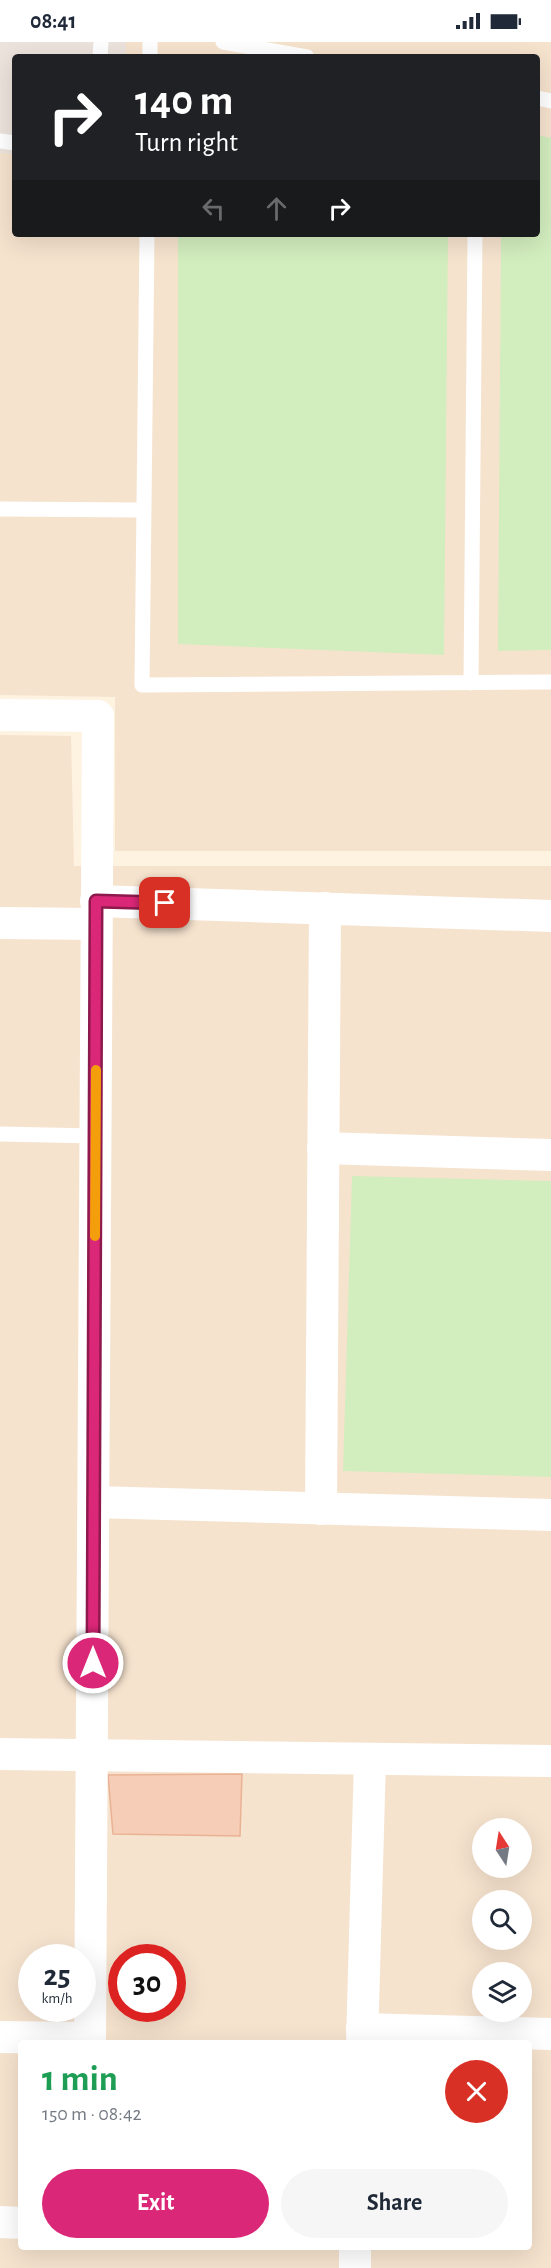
<!DOCTYPE html>
<meta charset="utf-8">
<style>
:root{--surface:#fff;--page:#f6f6f7;--text:#1f2937;--muted:#747a83;--accent:#db2777}
body{margin:0;font-family:"Alegreya Sans",sans-serif;background:var(--page);color:var(--text);height:100vh;display:flex;flex-direction:column;font-size:22px;white-space:nowrap}
*{box-sizing:border-box;margin:0}
p{font-size:20px;color:var(--muted)}
.icon{flex:none;width:33px;height:33px;fill:none;stroke:currentColor;stroke-width:2;stroke-linecap:round;stroke-linejoin:round}
.map{position:relative;flex:1;overflow:hidden}
.panel{position:absolute;left:18px;top:1998px;width:514px;height:210px;display:flex;flex-direction:column;background:var(--surface);border-radius:6px;box-shadow:0 6px 24px #0002}
.panel>*{flex:none}
.banner{position:absolute;left:12px;top:12px;width:528px;height:183px;border-radius:6px;box-shadow:0 6px 24px #0002;background:#202124;color:#fff;overflow:hidden}
.needle{width:39px;rotate:348deg}
.fabs{position:absolute;left:472px;top:1776px;display:grid;gap:12px}
.fabs a{display:grid;place-items:center;width:60px;height:60px;border-radius:50%;background:var(--surface);box-shadow:0 6px 24px #0002;font-size:30px}
.speed{position:absolute;left:18px;top:1902px;display:flex;gap:12px;font-size:30px;font-weight:700;text-align:center}
.speed>*{display:grid;place-content:center;width:78px;height:78px;border-radius:50%;background:var(--surface);box-shadow:0 6px 24px #0002;line-height:1}
.speed small{font-size:15px;font-weight:400}
.speed .limit{border:9px solid #d22;background:#fff;color:#111}
.pin{position:absolute;display:grid;place-items:center;width:51px;height:51px;color:#fff;margin:-26px;border-radius:12px;box-shadow:0 3px 9px #0006}
.me{position:absolute;width:66px;margin:-33px;rotate:0deg;stroke-linejoin:round;filter:drop-shadow(0 0 4px #0008)}
.turn{display:flex;align-items:center;gap:21px;height:126px;padding:0 24px;font-size:27px}
.turn .icon{width:78px;height:78px;stroke-width:2.5}
.turn b{display:block;font-size:42px;line-height:51px}
.lanes{display:flex;align-items:center;height:57px;padding:0 24px;background:#0003;justify-content:center;gap:30px;direction:ltr}
.lanes .off{opacity:.35}
.round{display:grid;place-items:center;flex:none;width:63px;height:63px;border-radius:32px;background:var(--page)}
.head{display:flex;align-items:center;justify-content:space-between;height:102px;padding:0 24px}
h1{font-size:36px;font-weight:700;line-height:45px;color:#1e9e55}
.button{display:flex;gap:12px;margin-top:auto;padding:12px 24px}
.button a{flex:1;height:69px;border-radius:36px;background:var(--accent);color:#fff;font-size:24px;font-weight:700;line-height:69px;text-align:center}
.button a+a{background:var(--page);color:var(--text)}
.status{display:flex;justify-content:space-between;align-items:center;height:42px;padding:0 30px;background:var(--surface);direction:ltr}
.status svg{height:16px;fill:currentColor}
.map>svg:first-child{display:block}
.residential{fill:#f6e3ce;fill-rule:evenodd}
.industrial{fill:#ece3dc}
.green{fill:#d2edbe}
.building{fill:#f6cdb6;stroke:#eab295;stroke-width:1.5}
.lines{fill:none;stroke-linecap:round;stroke-linejoin:round}
.lane{stroke:#fff;stroke-width:15}
.street{stroke:#fff;stroke-width:32}
.route-casing{stroke:#8e194d;stroke-width:15}
.route{stroke:#db2777;stroke-width:10}
.slow{stroke:#f59e0b;stroke-width:10}
</style>
<div class="status"><b>08:41</b><svg viewBox="0 0 49 12"><path d="M0 12V9h3v3zM5 12V6h3v6zM10 12V3h3v9zM15 12V0h3v12zM26 1h20v11H26zM47 4h2v5h-2z"/></svg></div>
<div class="map">
<svg width="551" height="2226" viewBox="0 0 551 2226">
<rect width="100%" height="100%" fill="#fef2e0"/>
<!-- residential -->
<g class="residential">
<path d="M126,0H551V809H115V655L0,653V111L15,112V192H537V15H126Z"/>
<path d="M0,693L71,694L74,824H551V2226H0ZM483,1786H522V1826H483ZM483,1858H522V1898H483ZM32,1916H82V1966H32ZM122,1916H172V1966H122ZM483,1930H522V1970H483ZM21,2001H530V2205H21Z"/>
</g>
<!-- industrial -->
<path class="industrial" d="M0,0H126V15H15V112L0,111Z"/>
<!-- green -->
<g class="green">
<path d="M537,93L551,96V608L498,609L501,192H537Z"/>
<path d="M178,192H448L444,613L178,602Z"/>
<path d="M352,1134L551,1139V1435L343,1429Z"/>
</g>
<!-- building -->
<path class="building" d="M242,1732L240,1794L113,1792L108,1733Z"/>
<g class="lines">
<!-- lane -->
<g class="lane">
<path d="M223,0L307,15"/>
<path d="M100,15L101,0"/>
<path d="M150,15V0"/>
<path d="M537,56L551,59"/>
<path d="M0,99L15,101"/>
<path d="M147,192L142,643L551,640"/>
<path d="M0,467L143,468"/>
<path d="M471,641L475,192"/>
<path d="M0,1092L95,1094"/>
</g>
<!-- street -->
<g class="street">
<path d="M0,673L98,674L90,2001"/>
<path d="M96,859L551,874"/>
<path d="M0,881L96,882"/>
<path d="M323,1106L551,1113"/>
<path d="M94,1460L551,1473"/>
<path d="M321,1467L325,866"/>
<path d="M0,1712L551,1719"/>
<path d="M362,1987L551,1992"/>
<path d="M0,1995L90,1996"/>
<path d="M362,2001L370,1717"/>
<path d="M0,2180L21,2181"/>
<path d="M355,2226V2205"/>
</g>
</g>
<g class="lines">
<!-- route casing -->
<g class="route-casing">
<path id="route" d="M93,1621L96,859L165,861"/>
</g>
<!-- route -->
<use href="#route" class="route"/>
<!-- slow -->
<path class="slow" d="M95,1194L96,1028"/>
</g>
</svg>
<div class="fabs">
<a><svg class="needle" viewBox="-14 -14 28 28"><path d="M0-13l5 13h-10z" fill="#e53935"/><path d="M0 13l5-13h-10z" fill="#747a83"/></svg></a>
<a><svg class="icon" aria-label="search" viewBox="0 0 24 24"><circle cx="10" cy="10" r="6"/><path d="M15 15l6 6"/></svg></a>
<a><svg class="icon" aria-label="layers" viewBox="0 0 24 24"><path d="M12 4l9 5-9 5-9-5zM3 14l9 5 9-5"/></svg></a>
</div>
<div class="speed"><div>25<small>km/h</small></div><div class="limit">30</div></div>
<div class="pin" style="left:165px;top:861px;background:#d93025"><svg class="icon" aria-label="arrive" viewBox="0 0 24 24"><path d="M6 21V4h12l-3 4 3 4H6"/></svg></div>
<svg class="me" style="left:93px;top:1621px" viewBox="-20 -20 40 40"><circle r="17" fill="#db2777" stroke="#fff" stroke-width="3"/><path d="M0-11L8 9 0 5-8 9z" fill="#fff"/></svg>
<div class="banner">
<div class="turn"><svg class="icon" aria-label="right" viewBox="0 0 24 24"><path d="M7 20v-9h11M14 6l5 5-5 5"/></svg><div><b>140 m</b>Turn right</div></div>
<div class="lanes"><svg class="icon off" aria-label="left" viewBox="0 0 24 24"><path d="M17 20v-9H6M10 6l-5 5 5 5"/></svg><svg class="icon off" aria-label="ahead" viewBox="0 0 24 24"><path d="M12 20V5M6 11l6-6 6 6"/></svg><svg class="icon" aria-label="right" viewBox="0 0 24 24"><path d="M7 20v-9h11M14 6l5 5-5 5"/></svg></div>
</div>
<section class="panel">
<div class="head"><div><h1>1 min</h1><p>150 m · 08:42</p></div><a class="round" style="background:#d93025;color:#fff"><svg class="icon" aria-label="close" viewBox="0 0 24 24"><path d="M6 6l12 12M18 6L6 18"/></svg></a></div>
<div class="button"><a>Exit</a><a>Share</a></div>
</section>
</div>
